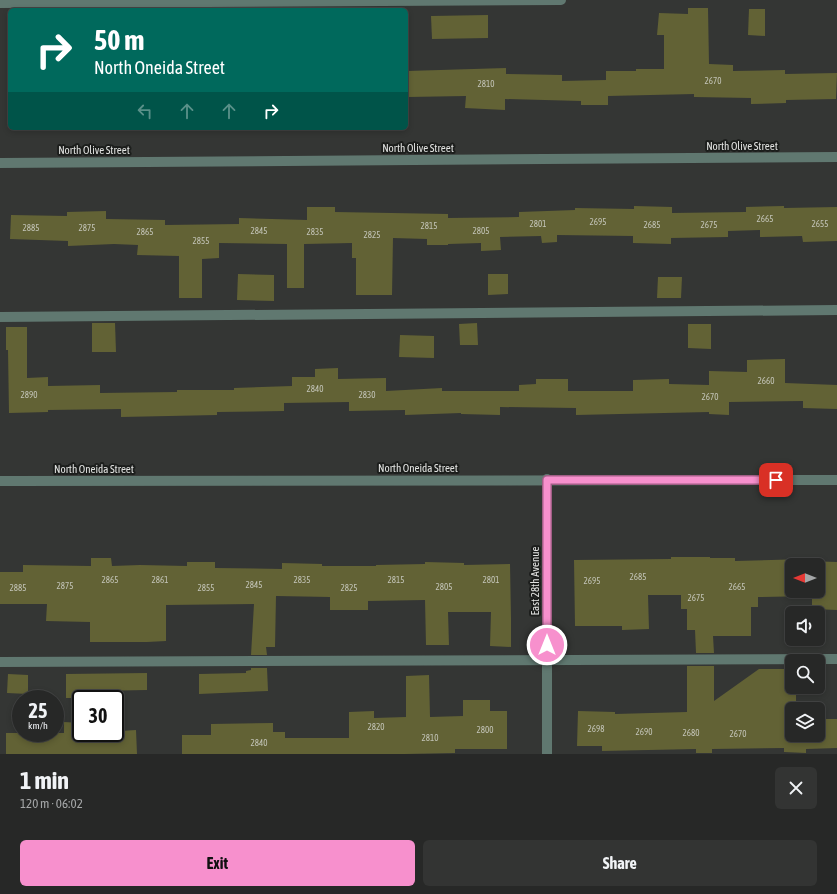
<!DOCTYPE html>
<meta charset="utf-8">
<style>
:root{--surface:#272827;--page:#333433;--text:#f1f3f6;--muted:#a4a6a7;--line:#434444;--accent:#f790cd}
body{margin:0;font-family:"Asap Condensed",sans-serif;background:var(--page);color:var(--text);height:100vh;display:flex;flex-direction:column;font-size:15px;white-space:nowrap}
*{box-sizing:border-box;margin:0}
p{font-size:13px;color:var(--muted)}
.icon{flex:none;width:22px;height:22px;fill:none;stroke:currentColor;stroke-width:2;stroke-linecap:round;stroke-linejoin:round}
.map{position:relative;height:754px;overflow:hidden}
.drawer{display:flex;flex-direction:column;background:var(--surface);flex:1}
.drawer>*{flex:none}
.hud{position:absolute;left:8px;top:8px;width:400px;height:122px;border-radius:6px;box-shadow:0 2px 6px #0003,0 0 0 1px var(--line);background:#00695c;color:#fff;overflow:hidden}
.needle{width:26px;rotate:270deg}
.fabs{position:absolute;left:785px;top:558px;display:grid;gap:8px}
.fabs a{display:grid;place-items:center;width:40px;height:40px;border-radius:6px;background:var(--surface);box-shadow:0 2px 6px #0003,0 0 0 1px var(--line);font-size:20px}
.speed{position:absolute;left:12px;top:690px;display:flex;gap:8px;font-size:20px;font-weight:700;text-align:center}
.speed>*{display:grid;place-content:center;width:52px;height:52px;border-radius:50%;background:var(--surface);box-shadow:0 2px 6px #0003,0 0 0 1px var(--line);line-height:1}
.speed small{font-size:10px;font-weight:400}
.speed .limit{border:2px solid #111;border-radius:6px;background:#fff;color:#111}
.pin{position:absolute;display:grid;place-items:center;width:34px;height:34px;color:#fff;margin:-17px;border-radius:8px;box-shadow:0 2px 6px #0006}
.me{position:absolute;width:44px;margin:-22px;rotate:0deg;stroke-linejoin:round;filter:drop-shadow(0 0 3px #0008)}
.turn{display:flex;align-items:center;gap:14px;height:84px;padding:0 20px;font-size:18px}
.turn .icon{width:52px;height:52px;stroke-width:2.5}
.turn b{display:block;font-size:28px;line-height:34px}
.lanes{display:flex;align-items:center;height:38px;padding:0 20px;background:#0003;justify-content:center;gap:20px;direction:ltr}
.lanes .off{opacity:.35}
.round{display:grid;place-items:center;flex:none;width:42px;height:42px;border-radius:6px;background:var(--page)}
.head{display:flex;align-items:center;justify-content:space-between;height:68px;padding:0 20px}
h1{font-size:24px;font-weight:700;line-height:30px}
.primary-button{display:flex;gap:8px;margin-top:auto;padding:8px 20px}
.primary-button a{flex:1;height:46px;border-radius:6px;background:var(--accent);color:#111;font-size:16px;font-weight:700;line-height:46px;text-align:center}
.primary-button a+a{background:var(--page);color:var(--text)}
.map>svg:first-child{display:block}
.building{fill:#626235;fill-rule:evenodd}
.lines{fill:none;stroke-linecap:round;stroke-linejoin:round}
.minor{stroke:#607870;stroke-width:10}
.route-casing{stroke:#a15e85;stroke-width:10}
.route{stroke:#f790cd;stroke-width:7}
.labels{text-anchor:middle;stroke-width:4;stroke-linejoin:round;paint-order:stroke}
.number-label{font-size:9px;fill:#c2c3b6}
.street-label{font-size:11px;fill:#e2e3e1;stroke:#1c1e1c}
</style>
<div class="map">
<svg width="837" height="754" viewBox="0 0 837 754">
<rect width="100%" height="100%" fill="#343634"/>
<!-- building -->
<g class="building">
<path d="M688,8H708L709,64L733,65V71L785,70V74L837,73L836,99L786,100V103L751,104V98L694,97V94L608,96V105H581V101L505,99V110L465,108L466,96L408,97L407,71L506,68V74L562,75V81L606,80V71H636V69H664V35H657L659,13L688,14Z"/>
<path d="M749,9H765V36L748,35Z"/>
<path d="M488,15V38L432,39L431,16Z"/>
<path d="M634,206L672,207V213L746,212V207L784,206V208L837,207V241L803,242L802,236L760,237V230L728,231V237L671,238V244L633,243V236L557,235V242L542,243L541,236L500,237L501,250L481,251V243L448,244V245H427V239L393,238L392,295H356V258H352V243L304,244V288H287V244L219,243V258L202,259V298H179V256L137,255L138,245L114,244L68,246V241L10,239L11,215L67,216V212L106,211V219L165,220V225L239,224V218L307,220V207H335V212L448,214V218L519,217V212L575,210V208L634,209Z"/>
<path d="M238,274L274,275V301L237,300Z"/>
<path d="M488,274H508V294L488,295Z"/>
<path d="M658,277H682L681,298H657Z"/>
<path d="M92,323H115L116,352H92Z"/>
<path d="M477,323L478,345H460L459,324Z"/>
<path d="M688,324H711V349L688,348Z"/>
<path d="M6,327H27V378L48,377V386L100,385V393L177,392V390H234V388L292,386V377H315V369L338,368V379L386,378V391L442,388V391H519V385L536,384V379H568V391H633V380L669,379V384L709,385V371L747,372V360L785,359V383L837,385V409L803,408V401L729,402V415L709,414V412L576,415V408L500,407V415L461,414V413L405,415V410L349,411V402L284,403V411L217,412V415L121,417V409L48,410V412L9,413L8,350H6Z"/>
<path d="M400,335L434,336V358L399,357Z"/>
<path d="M671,557H710V558H735V561L806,559V561L837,562V610L812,609V596L758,597V607H751V636H713L714,653H696L695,630H687V609H681V595H648L649,629L622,630V626H575L574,560L671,559ZM792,565H818V591H792Z"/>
<path d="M91,558H111L112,566L140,565L187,566V562H215V568L282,569V563L322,564V566H376V565L425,564V562L464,563V565L510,564L511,618V647L490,646L491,612H448L449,645H426L425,600L368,601V610H330V597L276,596L275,647H266L267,655H251L254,604L166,605V641L147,642H90V622L46,621L47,604H0V572H23V565L91,566Z"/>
<path d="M687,666H714V701L759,669H792V687H796V709H792V735H818V719H837V748L806,749V753L784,752V748L712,749V753H696V749L602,751V746H577L578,711L615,712V714L687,712Z"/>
<path d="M251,668H267L268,691L199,694V674L246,673V671L251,670Z"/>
<path d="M147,673V690L93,691V698H66V674Z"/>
<path d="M8,674L28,675V694L7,693Z"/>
<path d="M429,675L430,717L463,716V700H490V711H507V749H455V753L405,754H182V735H211V724L273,723V732H285V738H349V712L374,711V718L406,717V676Z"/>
<path d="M64,722L81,723V733H120V731L136,730L137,754H6V733H64Z"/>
</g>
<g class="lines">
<!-- minor -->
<g class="minor">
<path d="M0,3L561,0"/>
<path d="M0,163L837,157"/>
<path d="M0,317L837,310"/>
<path d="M547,479V754"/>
<path d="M0,481L837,480"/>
<path d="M0,662L837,659"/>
</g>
</g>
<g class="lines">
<!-- route casing -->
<g class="route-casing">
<path id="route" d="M547,645V480H776"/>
</g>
<!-- route -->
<use href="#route" class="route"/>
</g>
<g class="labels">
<!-- number labels -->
<g class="number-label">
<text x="713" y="84">2670</text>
<text x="486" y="87">2810</text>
<text x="765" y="222">2665</text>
<text x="598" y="225">2695</text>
<text x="538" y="227">2801</text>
<text x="820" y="227">2655</text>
<text x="652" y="228">2685</text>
<text x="709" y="228">2675</text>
<text x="429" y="229">2815</text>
<text x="31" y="231">2885</text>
<text x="87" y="231">2875</text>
<text x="259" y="234">2845</text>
<text x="481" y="234">2805</text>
<text x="145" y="235">2865</text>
<text x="315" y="235">2835</text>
<text x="372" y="238">2825</text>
<text x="201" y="244">2855</text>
<text x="766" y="384">2660</text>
<text x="315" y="392">2840</text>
<text x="29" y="398">2890</text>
<text x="367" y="398">2830</text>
<text x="710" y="400">2670</text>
<text x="638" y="580">2685</text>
<text x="110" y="583">2865</text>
<text x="160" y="583">2861</text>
<text x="302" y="583">2835</text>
<text x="396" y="583">2815</text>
<text x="491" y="583">2801</text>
<text x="592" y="584">2695</text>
<text x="254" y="588">2845</text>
<text x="65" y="589">2875</text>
<text x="444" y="590">2805</text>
<text x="737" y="590">2665</text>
<text x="18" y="591">2885</text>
<text x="206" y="591">2855</text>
<text x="349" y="591">2825</text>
<text x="696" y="601">2675</text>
<text x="376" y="730">2820</text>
<text x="596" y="732">2698</text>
<text x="485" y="733">2800</text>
<text x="644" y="735">2690</text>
<text x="691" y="736">2680</text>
<text x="738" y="737">2670</text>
<text x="430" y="741">2810</text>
<text x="259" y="746">2840</text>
</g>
<!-- street labels -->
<g class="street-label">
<text x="742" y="150">North Olive Street</text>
<text x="418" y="152">North Olive Street</text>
<text x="94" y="154">North Olive Street</text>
<text x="418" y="472">North Oneida Street</text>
<text x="94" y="473">North Oneida Street</text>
<text transform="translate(535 581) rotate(-90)" y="4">East 28th Avenue</text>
</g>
</g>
</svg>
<div class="fabs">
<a><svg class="needle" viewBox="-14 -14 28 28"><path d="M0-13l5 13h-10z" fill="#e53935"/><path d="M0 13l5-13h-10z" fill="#a4a6a7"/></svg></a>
<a><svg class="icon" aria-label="sound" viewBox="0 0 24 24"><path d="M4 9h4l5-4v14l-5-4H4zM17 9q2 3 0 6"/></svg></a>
<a><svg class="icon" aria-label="search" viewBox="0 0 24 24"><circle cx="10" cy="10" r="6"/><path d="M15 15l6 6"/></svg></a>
<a><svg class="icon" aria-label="layers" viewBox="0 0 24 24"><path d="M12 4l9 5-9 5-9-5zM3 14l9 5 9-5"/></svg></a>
</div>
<div class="speed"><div>25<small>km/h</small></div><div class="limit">30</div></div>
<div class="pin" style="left:776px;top:480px;background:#d93025"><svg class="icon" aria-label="arrive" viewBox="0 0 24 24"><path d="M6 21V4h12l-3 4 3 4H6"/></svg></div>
<svg class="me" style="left:547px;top:645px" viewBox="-20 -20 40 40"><circle r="17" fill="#f790cd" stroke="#fff" stroke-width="3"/><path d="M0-11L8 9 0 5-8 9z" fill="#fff"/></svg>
<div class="hud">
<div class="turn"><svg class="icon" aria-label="right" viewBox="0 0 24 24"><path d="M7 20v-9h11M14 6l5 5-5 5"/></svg><div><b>50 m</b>North Oneida Street</div></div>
<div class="lanes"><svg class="icon off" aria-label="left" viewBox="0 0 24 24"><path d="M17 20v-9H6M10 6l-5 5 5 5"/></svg><svg class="icon off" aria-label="ahead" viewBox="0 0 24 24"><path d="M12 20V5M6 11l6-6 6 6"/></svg><svg class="icon off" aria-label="ahead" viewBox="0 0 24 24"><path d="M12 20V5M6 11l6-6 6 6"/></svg><svg class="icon" aria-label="right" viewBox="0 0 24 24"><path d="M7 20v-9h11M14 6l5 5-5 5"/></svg></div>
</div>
</div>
<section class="drawer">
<div class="head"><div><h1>1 min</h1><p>120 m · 06:02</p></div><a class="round"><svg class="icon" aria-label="close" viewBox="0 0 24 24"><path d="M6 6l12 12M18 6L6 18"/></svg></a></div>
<div class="primary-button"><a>Exit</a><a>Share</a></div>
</section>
